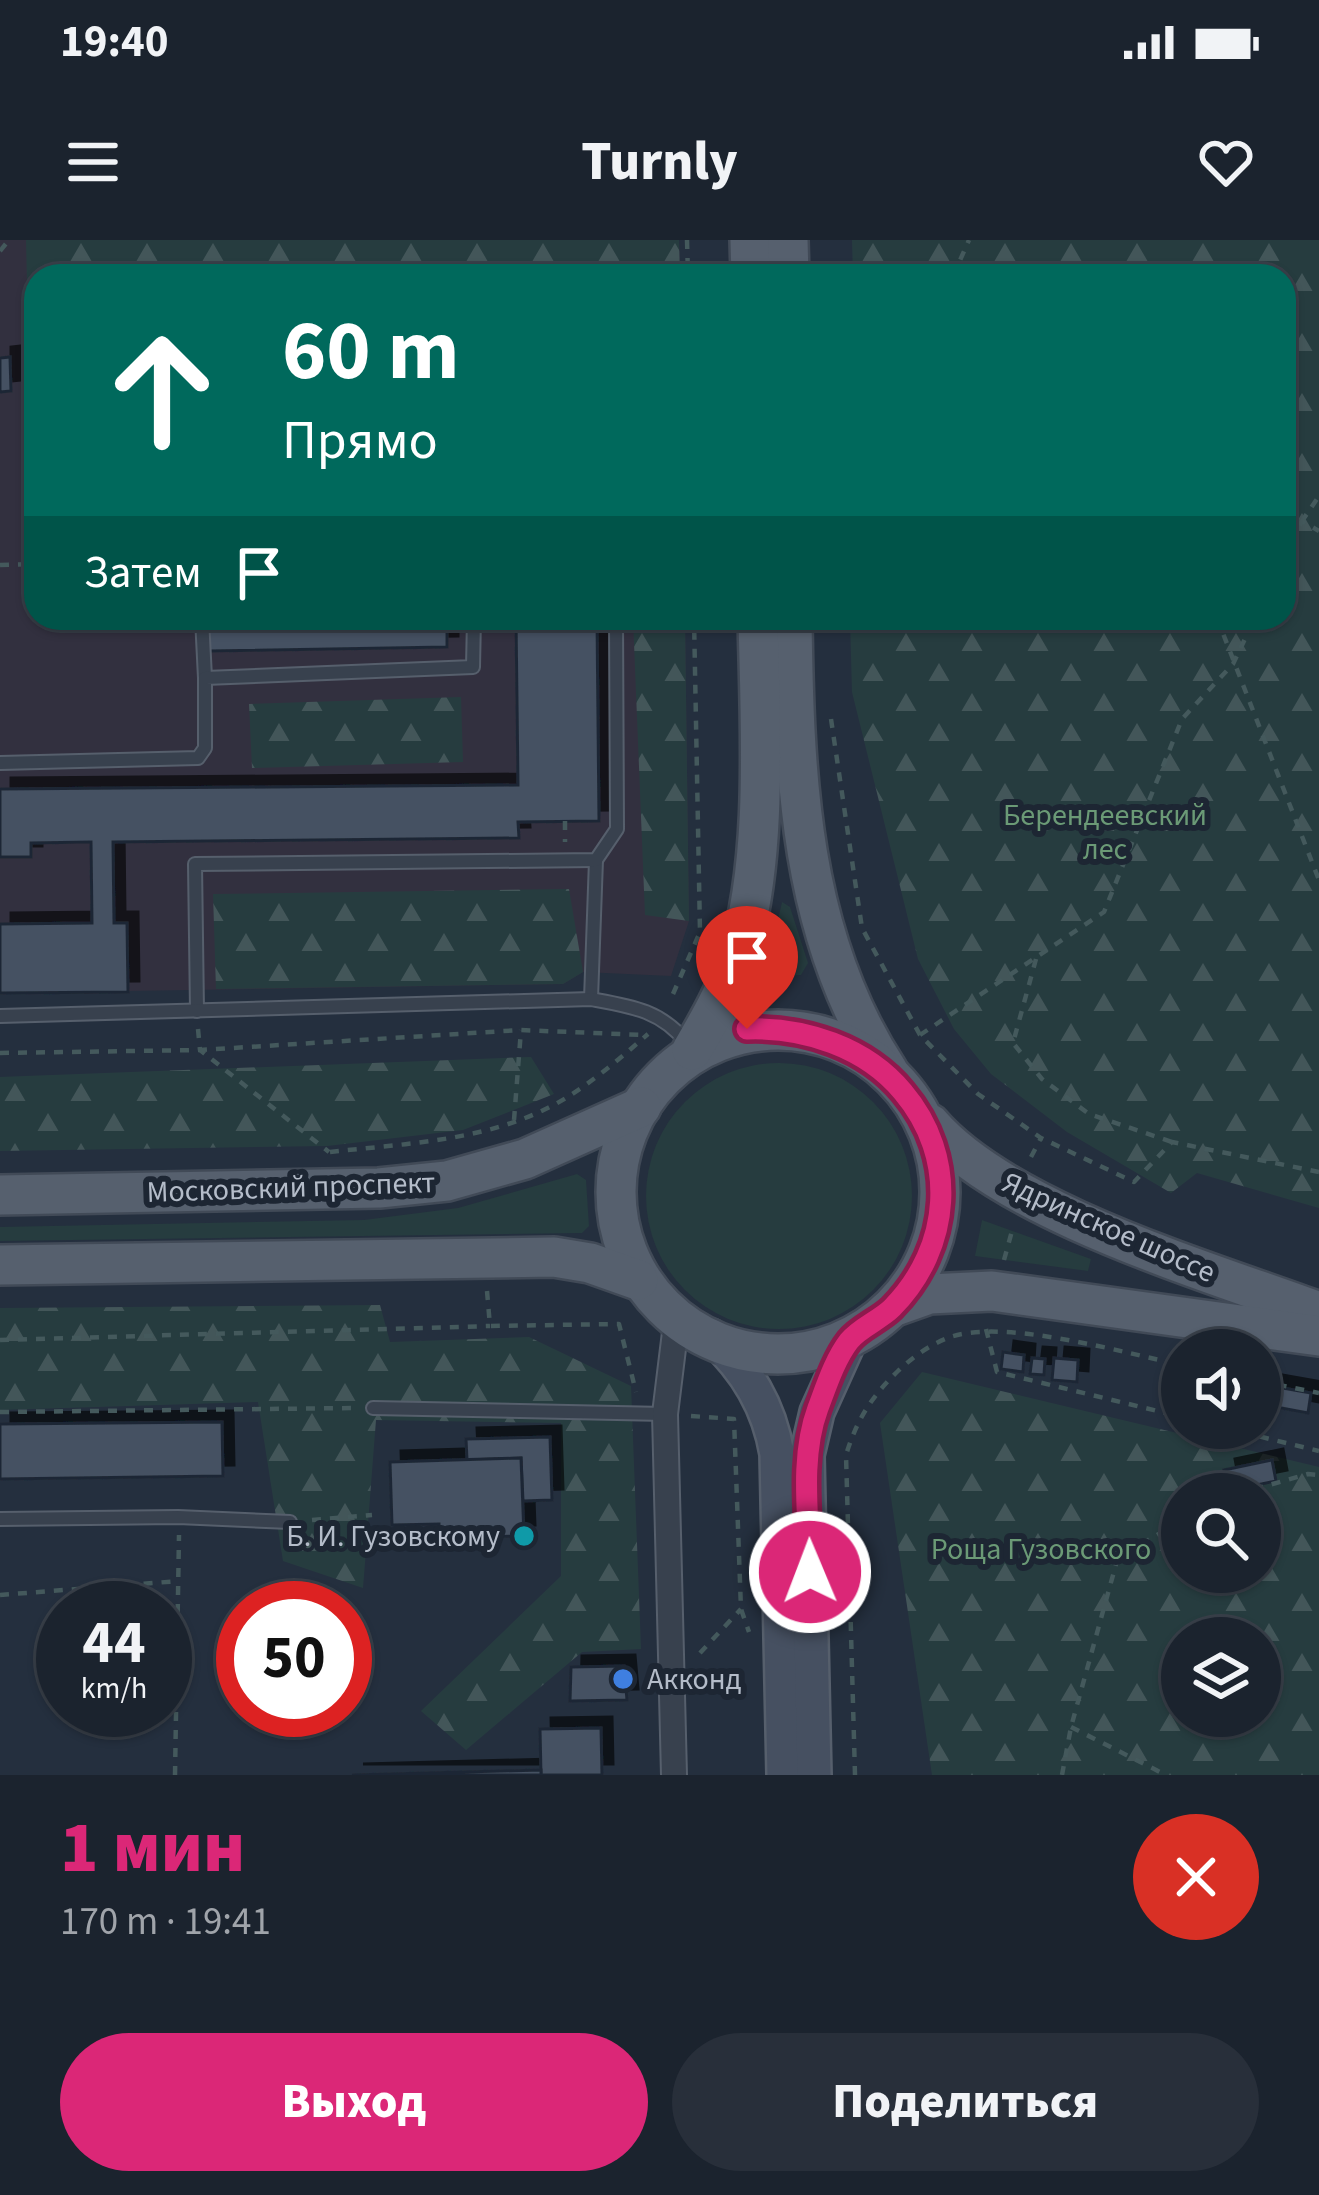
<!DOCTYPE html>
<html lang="ru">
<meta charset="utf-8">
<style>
:root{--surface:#1b232e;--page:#282f3a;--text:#f1f3f6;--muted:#a0a4aa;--line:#39404a;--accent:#db2777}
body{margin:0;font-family:"Source Sans 3",sans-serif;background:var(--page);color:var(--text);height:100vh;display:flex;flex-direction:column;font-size:45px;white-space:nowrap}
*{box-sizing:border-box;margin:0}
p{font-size:39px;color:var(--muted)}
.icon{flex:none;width:66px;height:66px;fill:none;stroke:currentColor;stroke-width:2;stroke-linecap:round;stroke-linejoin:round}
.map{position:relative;height:1535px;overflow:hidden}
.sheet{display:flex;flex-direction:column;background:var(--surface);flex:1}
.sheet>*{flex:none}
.guide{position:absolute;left:24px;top:24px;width:1272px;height:366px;border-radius:36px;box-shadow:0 3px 9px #0004,0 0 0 3px var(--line);background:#00695c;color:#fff;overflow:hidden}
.fabs{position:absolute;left:1161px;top:1089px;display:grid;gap:24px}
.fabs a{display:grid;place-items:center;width:120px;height:120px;border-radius:50%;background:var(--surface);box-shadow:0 3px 9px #0004,0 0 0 3px var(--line);font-size:60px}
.speed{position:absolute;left:36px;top:1341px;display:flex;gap:24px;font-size:60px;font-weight:700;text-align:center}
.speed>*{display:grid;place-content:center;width:156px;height:156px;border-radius:50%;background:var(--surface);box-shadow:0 3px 9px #0004,0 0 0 3px var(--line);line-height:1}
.speed small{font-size:30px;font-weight:400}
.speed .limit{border:18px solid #d22;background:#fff;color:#111}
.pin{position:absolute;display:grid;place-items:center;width:102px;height:102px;color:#fff;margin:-123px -51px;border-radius:50% 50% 50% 0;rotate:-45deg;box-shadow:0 0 12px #0007}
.pin .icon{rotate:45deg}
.me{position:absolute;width:132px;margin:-66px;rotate:359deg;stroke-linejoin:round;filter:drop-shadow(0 0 9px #0008)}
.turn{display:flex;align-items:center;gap:42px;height:252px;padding:0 60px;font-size:54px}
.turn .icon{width:156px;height:156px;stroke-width:2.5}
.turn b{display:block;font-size:84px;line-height:102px}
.then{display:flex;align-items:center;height:114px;padding:0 60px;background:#0003;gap:24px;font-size:45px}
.round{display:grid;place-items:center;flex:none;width:126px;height:126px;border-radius:63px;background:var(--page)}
.overview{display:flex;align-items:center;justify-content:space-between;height:204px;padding:0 60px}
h1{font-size:72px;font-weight:800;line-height:90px;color:var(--accent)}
.button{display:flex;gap:24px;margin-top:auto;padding:24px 60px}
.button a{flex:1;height:138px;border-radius:72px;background:var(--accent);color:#fff;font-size:48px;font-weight:800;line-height:138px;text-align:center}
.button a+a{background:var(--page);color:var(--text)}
.status{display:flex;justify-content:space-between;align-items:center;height:84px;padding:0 60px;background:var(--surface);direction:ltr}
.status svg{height:33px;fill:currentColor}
header{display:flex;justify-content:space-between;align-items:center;height:156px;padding:0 60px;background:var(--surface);font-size:54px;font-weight:800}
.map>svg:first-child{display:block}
.medical{fill:#32303f}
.green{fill:#263c3f}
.forest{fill:url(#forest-firs);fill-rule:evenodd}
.building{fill:#455162;stroke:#1f2835;stroke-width:3;filter:url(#shadow)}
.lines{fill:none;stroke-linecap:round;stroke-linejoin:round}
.service-casing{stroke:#565f6c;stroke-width:16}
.minor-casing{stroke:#565f6c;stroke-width:28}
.secondary-casing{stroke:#565f6c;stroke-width:38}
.primary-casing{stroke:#414a57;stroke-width:44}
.path{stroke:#44595c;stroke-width:4.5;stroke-dasharray:9 9;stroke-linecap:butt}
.service{stroke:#38414e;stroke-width:12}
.minor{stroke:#38414e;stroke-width:24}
.secondary{stroke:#465061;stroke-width:33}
.primary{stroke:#56606e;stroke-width:39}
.route-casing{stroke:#8e194d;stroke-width:30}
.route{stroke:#db2777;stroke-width:21}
.culture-dot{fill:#0f9aa8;stroke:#1d2633;stroke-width:4.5}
.shop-dot{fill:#3f7fe0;stroke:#1d2633;stroke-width:4.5}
.labels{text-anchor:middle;stroke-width:12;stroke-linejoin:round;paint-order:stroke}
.park-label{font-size:30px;fill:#6b9a76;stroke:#1d2633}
.street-label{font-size:30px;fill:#b4bcc9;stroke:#1d2633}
.poi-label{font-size:30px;fill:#b4bcc9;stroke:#1d2633;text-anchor:end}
</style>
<div class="status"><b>19:40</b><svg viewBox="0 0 49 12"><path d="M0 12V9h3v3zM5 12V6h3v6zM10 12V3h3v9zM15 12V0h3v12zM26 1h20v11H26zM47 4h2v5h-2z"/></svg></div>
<header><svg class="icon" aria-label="menu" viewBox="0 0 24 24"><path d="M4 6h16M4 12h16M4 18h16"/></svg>Turnly<svg class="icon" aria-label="heart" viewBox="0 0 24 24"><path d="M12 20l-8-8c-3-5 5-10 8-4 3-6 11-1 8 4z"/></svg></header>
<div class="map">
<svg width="1319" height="1535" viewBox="0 0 1319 1535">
<defs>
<pattern id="forest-firs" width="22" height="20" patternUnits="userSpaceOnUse" patternTransform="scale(3)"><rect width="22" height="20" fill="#263c3f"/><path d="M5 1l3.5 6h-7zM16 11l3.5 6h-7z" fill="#435659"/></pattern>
<filter id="shadow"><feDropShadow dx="11" dy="-11" stdDeviation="0" flood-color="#0009"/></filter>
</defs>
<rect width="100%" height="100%" fill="#242f3e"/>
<!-- medical -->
<path class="medical" d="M0,0H679L680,36H36V378H685L689,681L671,736L583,732L563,744L0,753Z"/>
<!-- green -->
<g class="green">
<path d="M782,662L790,667L808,723L801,735L776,736L767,729Z"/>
<circle cx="779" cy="956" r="133"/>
<path d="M577,934L586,940L589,986L582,993L0,1001V987L364,980L458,968Z"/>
<path d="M982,980L1091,1019L1088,1031L975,1016Z"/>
</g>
<!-- forest -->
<g class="forest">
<path d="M26,0H679L680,36H36V95L28,85Z"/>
<path d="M852,0H1319V968L1197,933L1171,953L1067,892L991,834L954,789L918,719L852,452L850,378H1284V36H853Z"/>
<path d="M633,378H685L689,681L645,675Z"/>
<path d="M461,457L463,522L252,528L249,464Z"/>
<path d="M569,649L583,732L563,744L216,749L213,654Z"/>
<path d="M531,817L554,854L463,890L327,906L0,911V837Z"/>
<path d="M380,1065L390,1102L529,1097L631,1146L641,1409L582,1412L466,1510L421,1471L561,1336V1183L376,1180L363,1348L283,1321L258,1162L0,1170V1068Z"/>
<path d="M922,1132L1319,1227V1535H932L880,1183ZM1182,1254H1260V1332H1182ZM1182,1398H1260V1476H1182Z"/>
</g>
<!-- building -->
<g class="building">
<path d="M10,117L11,151L0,152V118Z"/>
<path d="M208,378H447V407L208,411Z"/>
<path d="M516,378H597L599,581L518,582L519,598L113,602L114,683H127L128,752L0,753V684L92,683L91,602L31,603V617H0V549L518,545Z"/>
<path d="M1003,1112L1024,1115L1023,1132L1001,1129Z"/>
<path d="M1032,1118L1045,1119L1044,1135L1030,1134Z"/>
<path d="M1054,1118L1078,1120L1077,1142L1052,1140Z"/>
<path d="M1260,1144L1311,1153L1308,1173L1260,1164Z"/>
<path d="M222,1182L223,1236L0,1239V1184Z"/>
<path d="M550,1197L552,1260L523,1261L521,1218L467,1220L466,1199Z"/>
<path d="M521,1218L524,1296L439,1298V1284L392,1285L390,1222Z"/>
<path d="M1272,1220L1276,1241L1228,1251L1224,1230Z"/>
<path d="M624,1426L627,1460L570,1461L571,1427Z"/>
<path d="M601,1488L602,1535H541L540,1489Z"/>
<path d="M541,1530V1535H352Z"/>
</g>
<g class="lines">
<!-- service casing -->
<g class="service-casing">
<g id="service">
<path d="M202,378L205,438"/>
<path d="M0,523L198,518L205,508V438L473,427L474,378"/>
<path d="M591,759L596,620"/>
<path d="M197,771L195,624L596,620L617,589L616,378"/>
<path d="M0,776L591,759C630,766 661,770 687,803"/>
<path d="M373,1168L665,1174"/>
<path d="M0,1279L178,1277L290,1282"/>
</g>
</g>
<!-- minor casing -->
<g class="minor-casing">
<path id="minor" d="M674,1535L665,1174L677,1076"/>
</g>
<!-- secondary casing -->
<g class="secondary-casing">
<g id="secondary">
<path d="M711,1096C747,1130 769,1166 777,1214L784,1535"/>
<path d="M814,1535L807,1215L817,1172L850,1099"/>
</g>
</g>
<!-- primary casing -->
<g class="primary-casing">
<g id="primary">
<path d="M750,0L751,36"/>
<path d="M788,0L789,36"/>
<path d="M792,378C794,535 799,696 888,831"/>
<circle cx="778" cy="952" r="162"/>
<path d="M692,810C709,781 726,751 737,719C769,619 760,483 758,378"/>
<path d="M930,884C1006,972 1208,1031 1319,1072"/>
<path d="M0,955L379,948L447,941L525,919L641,867"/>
<path d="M0,1025L554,1017L590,1023L638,1040"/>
<path d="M895,1066L929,1054L992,1051L1319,1096"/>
</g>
</g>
<!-- path -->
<g class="path">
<path d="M687,0L688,36"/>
<path d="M0,11L9,0"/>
<path d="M953,36L969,0"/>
<path d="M1284,275L1302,281L1319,256"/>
<path d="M1284,318L1302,281L1319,291"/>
<path d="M0,325L36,324"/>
<path d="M1217,378L1319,640"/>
<path d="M831,479L862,688L920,795L978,854L1041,898L1134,942L1172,902L1319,932"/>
<path d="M565,581V602"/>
<path d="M1036,719L1013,803L1042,839L1089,874L1172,902"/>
<path d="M673,754L700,692L694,378"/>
<path d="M198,789L200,810L329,912"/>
<path d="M920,795L1104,672L1182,479L1233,424L1255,378"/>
<path d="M0,813L200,810L521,790L642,795"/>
<path d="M514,880L521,790"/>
<path d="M330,912C410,903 495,901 566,858C595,840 623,816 648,794"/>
<path d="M1031,917L1041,898"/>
<path d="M1004,1020L1012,991"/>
<path d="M487,1051L490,1086L619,1084L636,1152"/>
<path d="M986,1089L997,1132L1182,1177"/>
<path d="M0,1100L490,1086"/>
<path d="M1260,1141L1319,1153"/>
<path d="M0,1172L354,1168"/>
<path d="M691,1176L734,1179L741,1369L749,1392"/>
<path d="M1225,1188L1319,1211"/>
<path d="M1237,1254L1308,1234L1319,1235"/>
<path d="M312,1280L372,1275"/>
<path d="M0,1355L179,1341"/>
<path d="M700,1413L741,1369"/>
<path d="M1071,1487L1166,1535"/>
<path d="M175,1535L179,1295"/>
<path d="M855,1535L846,1215C857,1179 872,1156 899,1130C912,1118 928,1106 945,1099C998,1076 1124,1113 1182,1125"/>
<path d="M1062,1535L1071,1487L1118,1317L1182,1281"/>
</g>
<!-- service -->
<use href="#service" class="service"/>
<!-- minor -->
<use href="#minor" class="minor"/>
<!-- secondary -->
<use href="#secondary" class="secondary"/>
<!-- primary -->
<use href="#primary" class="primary"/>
</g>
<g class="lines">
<!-- route casing -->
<g class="route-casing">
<path id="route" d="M747,789C804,787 866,807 903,852C958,917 952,1007 892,1068C880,1080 859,1088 849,1101C835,1119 826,1147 818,1168C799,1219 809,1279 810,1332"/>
</g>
<!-- route -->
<use href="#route" class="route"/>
</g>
<!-- markers -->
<circle class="culture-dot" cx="524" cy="1296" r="12"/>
<circle class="shop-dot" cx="623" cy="1439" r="12"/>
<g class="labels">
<!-- park labels -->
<g class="park-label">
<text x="1105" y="585">Берендеевский<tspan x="1105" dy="34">лес</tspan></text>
<text x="1041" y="1319">Роща Гузовского</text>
</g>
<!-- street labels -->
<g class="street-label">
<text transform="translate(291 947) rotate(-2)" y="10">Московский проспект</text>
<text transform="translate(1109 987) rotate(24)" y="10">Ядринское шоссе</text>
</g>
<!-- poi labels -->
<g class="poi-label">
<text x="500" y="1306">Б. И. Гузовскому</text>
<text x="647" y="1449" text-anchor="start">Акконд</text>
</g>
</g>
</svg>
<div class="fabs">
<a><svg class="icon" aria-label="sound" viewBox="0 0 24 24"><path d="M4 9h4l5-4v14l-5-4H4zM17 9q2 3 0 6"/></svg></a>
<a><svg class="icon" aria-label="search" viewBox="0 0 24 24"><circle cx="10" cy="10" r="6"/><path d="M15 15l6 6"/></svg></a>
<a><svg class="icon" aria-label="layers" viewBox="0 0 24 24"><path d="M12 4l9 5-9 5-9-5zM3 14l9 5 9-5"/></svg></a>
</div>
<div class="speed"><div>44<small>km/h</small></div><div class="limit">50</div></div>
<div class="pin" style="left:747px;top:789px;background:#d93025"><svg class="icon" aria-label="arrive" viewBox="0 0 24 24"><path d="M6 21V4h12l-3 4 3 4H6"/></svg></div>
<svg class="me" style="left:810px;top:1332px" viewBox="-20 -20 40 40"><circle r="17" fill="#db2777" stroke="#fff" stroke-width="3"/><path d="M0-11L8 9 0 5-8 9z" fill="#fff"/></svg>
<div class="guide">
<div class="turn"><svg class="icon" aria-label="ahead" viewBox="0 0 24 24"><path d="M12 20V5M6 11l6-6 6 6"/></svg><div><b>60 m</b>Прямо</div></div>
<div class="then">Затем<svg class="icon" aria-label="arrive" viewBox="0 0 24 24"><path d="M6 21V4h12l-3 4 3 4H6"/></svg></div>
</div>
</div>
<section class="sheet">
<div class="overview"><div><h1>1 мин</h1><p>170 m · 19:41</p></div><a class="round" style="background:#d93025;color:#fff"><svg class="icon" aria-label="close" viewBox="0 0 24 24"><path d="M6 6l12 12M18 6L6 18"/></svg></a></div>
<div class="button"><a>Выход</a><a>Поделиться</a></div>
</section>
